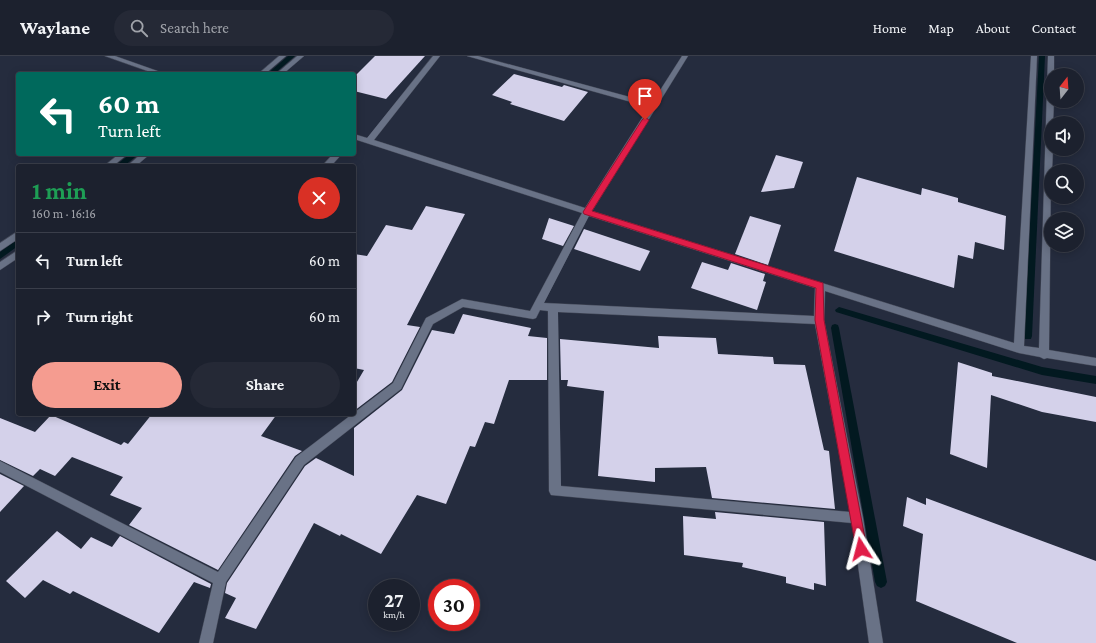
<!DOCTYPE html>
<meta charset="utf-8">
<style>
:root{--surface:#1c212e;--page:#252936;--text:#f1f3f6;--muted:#a0a3aa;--line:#3a3e4a;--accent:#f59c90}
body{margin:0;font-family:"Crimson Pro",serif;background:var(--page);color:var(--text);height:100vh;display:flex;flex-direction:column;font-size:15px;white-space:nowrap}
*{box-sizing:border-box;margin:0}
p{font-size:13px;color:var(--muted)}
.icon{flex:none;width:22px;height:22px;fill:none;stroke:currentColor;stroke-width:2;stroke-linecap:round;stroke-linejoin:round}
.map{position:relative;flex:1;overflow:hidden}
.sheet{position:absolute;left:16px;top:108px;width:340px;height:252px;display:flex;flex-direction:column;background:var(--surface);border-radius:4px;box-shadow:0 2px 10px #0003,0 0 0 1px var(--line)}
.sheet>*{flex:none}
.top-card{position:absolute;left:16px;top:16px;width:340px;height:84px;border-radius:4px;box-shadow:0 2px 10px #0003,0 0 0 1px var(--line);background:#00695c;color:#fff;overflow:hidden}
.needle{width:26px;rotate:17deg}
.fabs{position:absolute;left:1044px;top:12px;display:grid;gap:8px}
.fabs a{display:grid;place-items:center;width:40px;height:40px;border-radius:50%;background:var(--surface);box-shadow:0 2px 10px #0003,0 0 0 1px var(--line);font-size:20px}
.speed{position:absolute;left:368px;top:523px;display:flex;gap:8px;font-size:20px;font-weight:700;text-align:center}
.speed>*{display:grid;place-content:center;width:52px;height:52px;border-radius:50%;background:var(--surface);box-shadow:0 2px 10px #0003,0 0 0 1px var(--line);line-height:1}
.speed small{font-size:10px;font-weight:400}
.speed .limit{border:6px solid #d22;background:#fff;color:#111}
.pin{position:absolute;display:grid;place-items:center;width:34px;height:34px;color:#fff;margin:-41px -17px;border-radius:50% 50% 50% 0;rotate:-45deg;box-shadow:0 0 4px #0007}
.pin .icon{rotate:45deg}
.me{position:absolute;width:44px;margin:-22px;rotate:351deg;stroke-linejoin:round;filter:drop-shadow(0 0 3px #0008)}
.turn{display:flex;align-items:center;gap:14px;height:84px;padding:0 16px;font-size:18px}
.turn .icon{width:52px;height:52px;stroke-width:2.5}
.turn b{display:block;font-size:28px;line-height:34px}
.round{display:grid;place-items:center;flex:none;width:42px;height:42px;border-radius:21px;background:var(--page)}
.overview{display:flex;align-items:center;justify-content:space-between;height:68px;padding:0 16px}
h1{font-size:24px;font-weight:700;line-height:30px;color:#1e9e55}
.cta{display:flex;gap:8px;margin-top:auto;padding:8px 16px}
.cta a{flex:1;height:46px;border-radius:24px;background:var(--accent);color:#111;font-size:16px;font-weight:700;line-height:46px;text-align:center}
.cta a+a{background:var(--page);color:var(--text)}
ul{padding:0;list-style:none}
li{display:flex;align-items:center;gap:12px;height:56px;padding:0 16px;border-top:1px solid var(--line)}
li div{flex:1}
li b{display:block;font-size:15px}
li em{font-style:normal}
header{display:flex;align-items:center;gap:24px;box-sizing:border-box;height:56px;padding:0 20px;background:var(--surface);border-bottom:1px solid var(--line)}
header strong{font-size:19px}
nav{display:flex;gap:22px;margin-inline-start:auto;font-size:14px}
.search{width:280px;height:36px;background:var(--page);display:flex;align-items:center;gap:10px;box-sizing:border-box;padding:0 14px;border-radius:22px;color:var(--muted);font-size:15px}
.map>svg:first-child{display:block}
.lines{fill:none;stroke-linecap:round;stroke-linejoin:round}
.stream{fill:#021920;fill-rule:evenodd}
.building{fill:#d4d1ea}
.street-casing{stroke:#424756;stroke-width:1}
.street{fill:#697286;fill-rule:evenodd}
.route{fill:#e11d48;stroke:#92132f}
</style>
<header>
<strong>Waylane</strong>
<div class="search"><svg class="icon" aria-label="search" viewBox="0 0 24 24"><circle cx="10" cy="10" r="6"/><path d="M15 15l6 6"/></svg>Search here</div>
<nav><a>Home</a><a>Map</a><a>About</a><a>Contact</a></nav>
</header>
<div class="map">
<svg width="1096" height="587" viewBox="0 0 1096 587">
<rect width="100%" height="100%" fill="#252c3e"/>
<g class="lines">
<!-- stream -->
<g class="stream">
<path d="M288,0H295L274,18H267Z"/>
<path d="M1039,0H1045L1032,280L1031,283H1025L1024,280Z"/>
<path d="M130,98H139L124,110H115Z"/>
<path d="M18,183V190L0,203V196Z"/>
<path d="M839,251L1042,311L1096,320V328L1042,319L836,256L835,254Z"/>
<path d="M835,268L838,269L839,272L887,526L885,530L881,532L877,530L875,526L831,272L832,269Z"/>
</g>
</g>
<!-- building -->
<g class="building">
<path d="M375,0H425L386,43L354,35V21Z"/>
<path d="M514,18L562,31L564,29L588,36L564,65L510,48L512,46L492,39Z"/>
<path d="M776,99L803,106L794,132L761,136Z"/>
<path d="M857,121L921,139L922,132L958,142V146L1006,160L1004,194L975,186L973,203L958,199L954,232L834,195Z"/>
<path d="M426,150L465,158L407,269L420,271L392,326L354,355V331L364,314L354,312V198L367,200L386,169L412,174Z"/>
<path d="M750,160L781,169L768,209L735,198Z"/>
<path d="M549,162L574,170L563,190L542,183Z"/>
<path d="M584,173L650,195L640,215L574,193Z"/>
<path d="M702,206L728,214L731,207L765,218L763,225L766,226L757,254L691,232Z"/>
<path d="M463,258L531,272L528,280L547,282V324H509L494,368L485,366L475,391L470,390L446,448L417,439L381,498L341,478L340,480L314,467L256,573L225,562L236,542L225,537L227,527L305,410L316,402L354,420V372L402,334L432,274L454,278Z"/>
<path d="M658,280L716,282L718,298L773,301L774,308L805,309L824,394L829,395L835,453L712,442L706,411L655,412V426L598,420L604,335L567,330L568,324H561L560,283L659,292Z"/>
<path d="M958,306L992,317V320L1096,341V366L1042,356L991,339L987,412L950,398Z"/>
<path d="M152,358H277L261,380L302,395L295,400L218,514L129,469L142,452L110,439L123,421L72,401L55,420L40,413L33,420L0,404V362L35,376L51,359L121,389L124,386L128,388Z"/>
<path d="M0,418L24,430L0,456Z"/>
<path d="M907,441L926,449V442L1096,505V587H1017L916,545L923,478L903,470Z"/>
<path d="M715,456L824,466L826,530L814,527V534L786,527V521L742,511L743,507L684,499L683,460L716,463Z"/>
<path d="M57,475L81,493L91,481L112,491L120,480L211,528L210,532L194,526L159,577L73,535L70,538L43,524L25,542L6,525Z"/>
</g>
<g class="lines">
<!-- street casing -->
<g class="street-casing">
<g id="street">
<path d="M105,0H115L166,18H156Z"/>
<path d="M279,0H286L265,18H258Z"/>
<path d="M297,0H304L283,18H276Z"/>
<path d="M433,0H440L374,84L585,152L649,51L467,0H478L652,47L682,0H688L592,155L1014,287L1031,0H1037L1024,290L1039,292L1048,0H1054V19H1051V45H1054L1053,67H1051V93H1053L1052,115H1051L1049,294L1096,302V310L1047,302L1044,303L1040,301L1019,297L825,235L824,264L863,462L883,587H869L852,467L551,439L549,435L548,255L540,254L536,262L533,263L463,251L433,268L401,333L304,409L226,526L213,587H199L213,527L0,416V405L218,516L296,401L393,327L426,262L462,243L530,255L582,157L354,83V78L367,82ZM589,160L815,232L814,260L544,247ZM558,256L815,268L850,456L561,430Z"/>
<path d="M119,98H128L113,110H104Z"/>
<path d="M141,98H150L136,110H127Z"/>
<path d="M333,98H342L331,110H322Z"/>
<path d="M18,175V183L0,195V187Z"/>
<path d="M18,194V202L0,214V206Z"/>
</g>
</g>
<!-- street -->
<use href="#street" class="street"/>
</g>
<!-- route -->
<path class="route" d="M645,61L649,64L592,155L823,227L824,264L867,493L865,497L861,498L857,497L856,493L815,264L816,232L584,158L583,156L642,64Z"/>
</svg>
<div class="fabs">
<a><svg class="needle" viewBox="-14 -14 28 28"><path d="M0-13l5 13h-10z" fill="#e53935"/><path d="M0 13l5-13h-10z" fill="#a0a3aa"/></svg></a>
<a><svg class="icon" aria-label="sound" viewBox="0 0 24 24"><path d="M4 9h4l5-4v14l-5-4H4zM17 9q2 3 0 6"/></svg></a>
<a><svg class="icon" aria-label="search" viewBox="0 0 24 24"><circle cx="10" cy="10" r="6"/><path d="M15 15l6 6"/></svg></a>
<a><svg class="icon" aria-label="layers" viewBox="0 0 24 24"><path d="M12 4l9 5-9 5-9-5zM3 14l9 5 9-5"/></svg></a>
</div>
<div class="speed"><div>27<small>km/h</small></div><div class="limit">30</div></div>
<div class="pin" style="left:645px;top:64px;background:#d93025"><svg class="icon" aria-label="arrive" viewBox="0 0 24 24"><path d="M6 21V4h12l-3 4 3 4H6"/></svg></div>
<svg class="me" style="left:861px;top:493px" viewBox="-20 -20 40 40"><path d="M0-17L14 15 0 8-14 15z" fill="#e11d48" stroke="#fff" stroke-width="4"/></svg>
<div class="top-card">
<div class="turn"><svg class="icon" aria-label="left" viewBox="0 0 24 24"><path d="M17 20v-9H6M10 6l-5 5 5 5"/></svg><div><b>60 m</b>Turn left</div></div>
</div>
<section class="sheet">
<div class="overview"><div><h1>1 min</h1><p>160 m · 16:16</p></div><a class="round" style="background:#d93025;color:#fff"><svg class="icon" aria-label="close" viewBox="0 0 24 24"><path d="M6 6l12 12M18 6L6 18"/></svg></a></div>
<ul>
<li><svg class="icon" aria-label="left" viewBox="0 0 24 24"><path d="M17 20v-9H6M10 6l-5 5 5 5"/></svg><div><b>Turn left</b></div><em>60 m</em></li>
<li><svg class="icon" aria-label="right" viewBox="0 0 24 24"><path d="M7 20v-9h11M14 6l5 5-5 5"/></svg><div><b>Turn right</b></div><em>60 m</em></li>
</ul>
<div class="cta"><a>Exit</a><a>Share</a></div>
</section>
</div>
